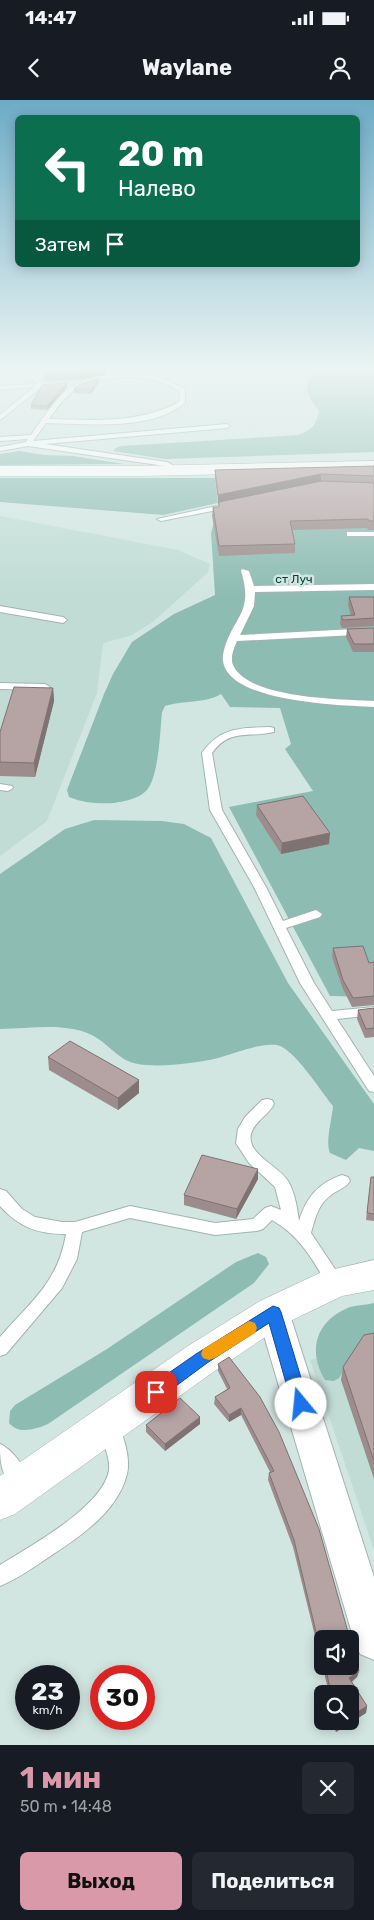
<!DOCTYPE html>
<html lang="ru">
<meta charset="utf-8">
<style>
:root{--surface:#171b24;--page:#242831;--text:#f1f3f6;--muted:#9ea1a6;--accent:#da99a8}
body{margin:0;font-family:Rubik,sans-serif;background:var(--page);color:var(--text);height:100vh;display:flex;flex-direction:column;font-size:19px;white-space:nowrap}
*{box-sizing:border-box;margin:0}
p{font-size:16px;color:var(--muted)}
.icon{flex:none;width:28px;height:28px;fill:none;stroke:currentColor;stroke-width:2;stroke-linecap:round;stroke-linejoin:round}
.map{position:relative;height:1645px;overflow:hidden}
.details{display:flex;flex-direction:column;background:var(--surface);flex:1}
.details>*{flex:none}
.banner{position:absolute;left:15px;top:15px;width:345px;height:152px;border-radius:8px;box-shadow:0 2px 12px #0003;background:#0b6e4f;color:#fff;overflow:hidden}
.controls{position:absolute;left:314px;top:1530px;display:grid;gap:10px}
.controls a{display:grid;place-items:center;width:45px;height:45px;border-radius:8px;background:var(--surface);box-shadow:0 2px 12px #0003;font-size:25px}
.speed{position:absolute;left:15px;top:1565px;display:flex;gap:10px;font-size:25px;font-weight:700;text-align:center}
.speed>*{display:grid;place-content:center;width:65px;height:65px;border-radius:50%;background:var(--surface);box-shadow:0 2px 12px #0003;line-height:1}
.speed small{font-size:12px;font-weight:400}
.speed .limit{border:8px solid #d22;background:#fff;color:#111}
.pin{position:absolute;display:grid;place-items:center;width:42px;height:42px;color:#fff;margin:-21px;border-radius:10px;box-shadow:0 2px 8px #0006}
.me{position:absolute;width:55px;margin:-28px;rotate:343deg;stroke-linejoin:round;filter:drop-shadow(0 0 4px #0008)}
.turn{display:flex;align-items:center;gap:18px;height:105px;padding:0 20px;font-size:22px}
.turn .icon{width:65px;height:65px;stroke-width:2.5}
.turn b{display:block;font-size:35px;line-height:42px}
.then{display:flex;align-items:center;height:48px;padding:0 20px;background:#0003;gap:10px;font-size:19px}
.round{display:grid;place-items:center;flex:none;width:52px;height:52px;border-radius:8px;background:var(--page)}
.overview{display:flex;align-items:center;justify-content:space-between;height:85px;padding:0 20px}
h1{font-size:30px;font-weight:700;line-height:38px;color:var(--accent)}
.primary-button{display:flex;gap:10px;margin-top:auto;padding:10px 20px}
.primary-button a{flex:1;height:58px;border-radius:8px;background:var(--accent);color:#111;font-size:20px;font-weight:700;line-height:58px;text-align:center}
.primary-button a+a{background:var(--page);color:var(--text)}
.status{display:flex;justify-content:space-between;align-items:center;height:35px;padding:0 25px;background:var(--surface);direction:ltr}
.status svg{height:14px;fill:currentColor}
header{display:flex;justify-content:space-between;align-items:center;height:65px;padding:0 20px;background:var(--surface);font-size:22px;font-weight:700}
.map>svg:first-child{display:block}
.built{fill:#c0dcd5}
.green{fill:#8dbcb2}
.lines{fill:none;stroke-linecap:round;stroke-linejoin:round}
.lane-casing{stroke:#a1b4b0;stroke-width:2}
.street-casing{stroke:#a1b4b0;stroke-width:2}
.secondary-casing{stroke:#a1b4b0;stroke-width:1}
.primary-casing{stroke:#a1b4b0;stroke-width:1}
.lane{fill:#fff;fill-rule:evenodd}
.street{fill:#fff;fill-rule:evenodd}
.secondary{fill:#fff;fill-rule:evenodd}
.primary{fill:#fff;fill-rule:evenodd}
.wall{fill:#9d8c8d}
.shaded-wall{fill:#7f7273}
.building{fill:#b6a3a4;stroke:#7f7273}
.route{fill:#1a73e8;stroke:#114b97}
.slow{fill:#f59e0b}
.labels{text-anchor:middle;stroke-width:5;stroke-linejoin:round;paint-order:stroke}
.far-park-label{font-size:12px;fill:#00453b;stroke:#d2e6e1}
</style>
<div class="status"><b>14:47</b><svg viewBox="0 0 49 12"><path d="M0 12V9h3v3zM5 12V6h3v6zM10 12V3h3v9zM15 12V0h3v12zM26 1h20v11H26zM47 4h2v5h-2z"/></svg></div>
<header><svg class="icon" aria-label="back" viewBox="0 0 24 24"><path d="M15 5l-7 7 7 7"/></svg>Waylane<svg class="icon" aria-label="person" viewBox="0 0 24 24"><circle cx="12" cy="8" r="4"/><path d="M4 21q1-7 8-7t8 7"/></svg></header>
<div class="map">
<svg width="374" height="1645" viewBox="0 0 374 1645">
<rect width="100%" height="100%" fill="#d2e6e1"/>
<!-- built -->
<g class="built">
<path d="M0,416L178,450L210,464L208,472L153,522L130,536L103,543L97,593L47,721L0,756Z"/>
<path d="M374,1245V1450L310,1260Z"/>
</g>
<!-- green -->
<g class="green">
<path d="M315,266H374V352L165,359L113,351L116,348L122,346L298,335C312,330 316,325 319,311C305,292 303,288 315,266Z"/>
<path d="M19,351L44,355L73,356L124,364L0,365V354Z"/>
<path d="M0,378H215L218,403L163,415L0,402Z"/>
<path d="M374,392V897L330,896L229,707L313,691L285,649L291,644L280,608L230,607L221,594C204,604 184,600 165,606L162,612C160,631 159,678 146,691C138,699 125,701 114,703C99,704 83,703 69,697L67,690L104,594L113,574L132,542L174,514L215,495L211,433L217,410Z"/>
<path d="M94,720L162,721L184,724L211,738L288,883L374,1004V1051L359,1048L346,1060L330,1053C325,1042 332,1020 333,1006C322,993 294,948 277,945C258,943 236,953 218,958C197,963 160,968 138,964C120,961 111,947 97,938C70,921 30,929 0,929V774L65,729Z"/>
<path d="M258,1153L266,1157L269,1164L254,1183L48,1324C36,1329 19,1335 9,1323L10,1311L15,1305L107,1249L236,1162Z"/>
<path d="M374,1203V1241L359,1245L339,1278L334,1281L325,1280C307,1250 316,1220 350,1207C358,1205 367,1205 374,1203Z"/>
</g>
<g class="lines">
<!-- lane casing -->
<g class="lane-casing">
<g id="lane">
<path d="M30,266H36L33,272L43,283L58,282L61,284L42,287L0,320V315L34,287L0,290V286L37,284L27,272Z"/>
<path d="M138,274L160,277L185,289V303C151,331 88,324 46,323L33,341L227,324L230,326L227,328L45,344L167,362L176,367L172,369L165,366L28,346L0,351V347L26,342L28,339L0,341V337L31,335C66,285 73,274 138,274ZM125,277C148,277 159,280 180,291L179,302C138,324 94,320 49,319C73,285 84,280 125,277Z"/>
<path d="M235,402H238V406L161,421L157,419Z"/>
<rect x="347" y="432" width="27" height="4"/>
<path d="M242,469L249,471L254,486L374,484V490L255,492L254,506L240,535L374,528V534L237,541C234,548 229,559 234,567C252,599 341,599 374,601V607C344,605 209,603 224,550C234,515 254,513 241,471Z"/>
<path d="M0,506L63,517L67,520L63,523L0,512Z"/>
<path d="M0,583L45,584L50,587L45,590L0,589Z"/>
<path d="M270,627L274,628V632C249,638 230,628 212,653L222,710L266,787L283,821L316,810L322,814L320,817L286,828L314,883L332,911L374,907V915L337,919L374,976V992L369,991L300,883L254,787L210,710L202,653C220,627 241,628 270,627Z"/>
<path d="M0,684L12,686L13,688L8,691L0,690Z"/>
<path d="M267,999L272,1000L274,1004C269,1014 257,1020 252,1031C243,1053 278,1065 288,1081C295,1093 297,1107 299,1121C306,1098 318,1083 342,1075L348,1077L350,1081C346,1088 337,1090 331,1095C318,1104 315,1119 311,1133L341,1178L343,1183L341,1188L335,1190L329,1188C314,1161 300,1136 272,1120L263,1129L257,1131L215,1135L130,1118L82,1132L77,1159L62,1188L6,1254L0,1256V1237C30,1202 58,1183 66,1134C37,1134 19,1127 0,1106V1089L6,1091L22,1109L35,1117L62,1122H75L130,1106L215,1123L253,1119L265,1108L271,1106L281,1110L275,1087L249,1063L236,1043L238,1029L245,1017L262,1000Z"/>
<path d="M110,1319L117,1321C123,1335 131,1358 127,1374C117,1414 76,1439 43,1461C30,1470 15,1480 0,1486V1465C29,1447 104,1406 109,1370C111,1354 97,1335 103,1321Z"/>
<path d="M0,1344C12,1349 25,1368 31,1380L28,1386L21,1389C1,1381 0,1363 0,1344Z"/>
</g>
</g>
<!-- street casing -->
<g class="street-casing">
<path id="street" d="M273,1199L285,1203L289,1212L374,1477V1560L360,1554L354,1540L257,1212L261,1203Z"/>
</g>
<!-- secondary casing -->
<g class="secondary-casing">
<path id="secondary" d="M374,1160V1190L342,1196L286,1223L216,1270L15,1414L0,1420V1376L188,1246L260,1201L322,1172Z"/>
</g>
<!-- primary casing -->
<g class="primary-casing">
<path id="primary" d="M374,361V371L140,376H0V366H140Z"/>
</g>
<!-- lane -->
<use href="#lane" class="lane"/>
<!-- street -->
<use href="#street" class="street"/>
<!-- secondary -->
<use href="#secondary" class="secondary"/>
<!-- primary -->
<use href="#primary" class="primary"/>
</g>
<!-- wall -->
<g class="wall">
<path d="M46,266H110L104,275L77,280L45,281L44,273L47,267Z"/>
<path d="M99,282L91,294L74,293V289Z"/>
<path d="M67,283V287L47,310L31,309V305Z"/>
<path d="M374,366V430H368L367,428L292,430L295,444V453L219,456L212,416L213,407H219L215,378V370Z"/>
<path d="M349,497H374V526L342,528L340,524L341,516H351L348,505Z"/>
<path d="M374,528V552H353L346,537L347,529Z"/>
<path d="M53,588L54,601L35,677L0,676V632Z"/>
<path d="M257,705L329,744L281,754L256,715Z"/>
<path d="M333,848L369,863L374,862V905L352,907L343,889L332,857Z"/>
<path d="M374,908V937L365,938L357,919L358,910Z"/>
<path d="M48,957L139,993L118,1010L49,970Z"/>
<path d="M258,1069V1079L236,1119L184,1105V1095Z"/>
<path d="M371,1077H374V1121L366,1120Z"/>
<path d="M374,1233V1379L341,1280L343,1267Z"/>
<path d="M218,1264L260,1297L322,1539V1566H350L359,1571L357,1577L352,1582L367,1606L366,1613L336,1632L330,1621H350L328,1589L293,1447L268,1380L269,1373L270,1372L241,1315L229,1322L214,1304L215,1297L227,1289L218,1271Z"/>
<path d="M200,1324L165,1351L146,1332V1325Z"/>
<path d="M322,1594V1606L320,1602L321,1595Z"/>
</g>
<!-- shaded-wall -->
<g class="shaded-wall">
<path d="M104,266H110L104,275L77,280V272Z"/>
<path d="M99,278V282L91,294V290Z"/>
<path d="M67,283V287L47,310V306Z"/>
<path d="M321,374V382L218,404V395Z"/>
<path d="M53,588L54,601L35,677L34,663Z"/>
<path d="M330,733L329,744L281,754L282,743Z"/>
<path d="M139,980V993L118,1010V998Z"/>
<path d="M258,1069V1079L236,1119L237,1109Z"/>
<path d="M241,1308V1315L229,1322V1315Z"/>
<path d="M200,1317V1324L165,1351V1344Z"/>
<path d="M359,1571L357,1577L348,1584L349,1578Z"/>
<path d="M367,1606L366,1613L336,1632L337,1625L343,1621H350V1617Z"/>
</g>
<!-- building -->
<g class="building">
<path d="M47,266H104L77,272L44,273Z"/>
<path d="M99,278L91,290L74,289L81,284Z"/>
<path d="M67,283L47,306L31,305L42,285Z"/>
<path d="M374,366V376L321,374L218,395L215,370Z"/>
<path d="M322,381L374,383V421H369L368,419L290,421L295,444L219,446L213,407H219V402Z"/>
<path d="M349,497H374V518L343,520L341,516L355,515Z"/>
<path d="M374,528V544H354L347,529Z"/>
<path d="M14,587L53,588L34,663L0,662V632Z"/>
<path d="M303,696L330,733L282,743L257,705Z"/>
<path d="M363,846L369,863L374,862V896L353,898L343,880L333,848Z"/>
<path d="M374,908V928L366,929L358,910Z"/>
<path d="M70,941L139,980L118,998L48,957Z"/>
<path d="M202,1055L258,1069L237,1109L184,1095Z"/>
<path d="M371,1077H374V1114L367,1113Z"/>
<path d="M374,1233V1361L343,1267L364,1235Z"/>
<path d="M229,1257L260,1297L279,1332L319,1429L350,1539H322V1557L294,1440L269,1373L274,1371L241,1308L229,1315L215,1297L230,1288L218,1264Z"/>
<path d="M180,1298L200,1317L165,1344L146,1325Z"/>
<path d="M350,1540L359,1571L349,1578L367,1606L350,1617V1594H323L330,1588L325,1566H350Z"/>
<path d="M335,1621H343L337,1625Z"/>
</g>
<!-- sky -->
<linearGradient id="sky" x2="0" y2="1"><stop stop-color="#6dabc5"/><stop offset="0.54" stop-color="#ebf4f2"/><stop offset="1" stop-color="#ebf4f2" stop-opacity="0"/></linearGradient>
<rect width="374" height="497" fill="url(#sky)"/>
<!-- route -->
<path class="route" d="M273,1206L279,1208L281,1212L309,1304L306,1309L301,1311L295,1309L292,1304L269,1223L207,1263L161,1297L156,1299L150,1297L147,1292L150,1286L196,1254Z"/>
<!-- slow -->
<path class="slow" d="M249,1221L255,1223L257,1228L255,1233L215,1258L209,1260L203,1258L201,1254L203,1249Z"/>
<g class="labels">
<!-- far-park labels -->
<g class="far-park-label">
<text x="294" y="483">ст Луч</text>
</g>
</g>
</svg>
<div class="controls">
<a><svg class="icon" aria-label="sound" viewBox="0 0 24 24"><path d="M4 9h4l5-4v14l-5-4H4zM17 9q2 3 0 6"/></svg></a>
<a><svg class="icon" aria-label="search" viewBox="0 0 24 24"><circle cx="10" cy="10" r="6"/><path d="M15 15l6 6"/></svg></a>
</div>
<div class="speed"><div>23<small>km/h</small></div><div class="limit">30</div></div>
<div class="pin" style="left:156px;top:1292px;background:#d93025"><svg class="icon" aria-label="arrive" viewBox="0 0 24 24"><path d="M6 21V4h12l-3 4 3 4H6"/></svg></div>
<svg class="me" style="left:301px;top:1304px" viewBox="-20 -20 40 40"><circle r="19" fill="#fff"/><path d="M0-13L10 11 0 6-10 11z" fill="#1a73e8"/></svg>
<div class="banner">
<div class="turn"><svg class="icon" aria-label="left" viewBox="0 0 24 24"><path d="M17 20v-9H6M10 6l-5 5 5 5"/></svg><div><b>20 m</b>Налево</div></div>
<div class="then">Затем<svg class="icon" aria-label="arrive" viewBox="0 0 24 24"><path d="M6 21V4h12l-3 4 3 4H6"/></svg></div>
</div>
</div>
<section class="details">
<div class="overview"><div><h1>1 мин</h1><p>50 m · 14:48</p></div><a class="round"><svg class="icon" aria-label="close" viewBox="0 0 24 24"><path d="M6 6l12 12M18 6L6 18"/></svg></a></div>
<div class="primary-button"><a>Выход</a><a>Поделиться</a></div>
</section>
